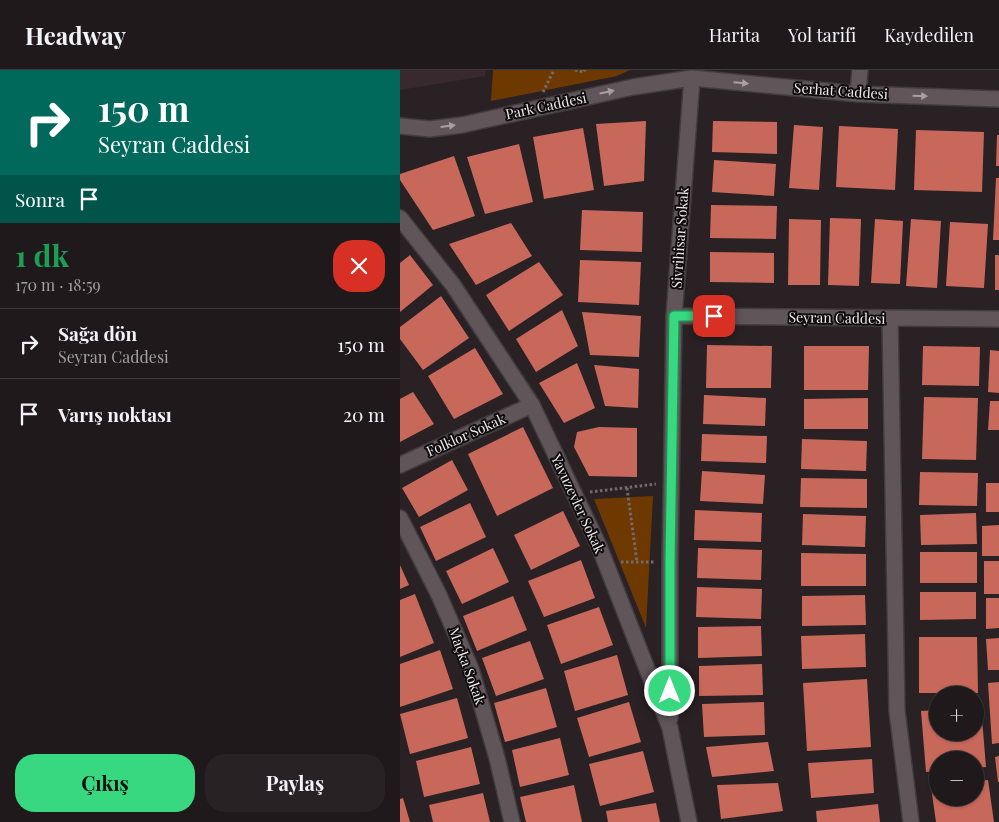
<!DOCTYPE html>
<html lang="tr">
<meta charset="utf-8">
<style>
:root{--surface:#20191b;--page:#282224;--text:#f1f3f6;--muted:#a2a0a3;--line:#3d383a;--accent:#37d880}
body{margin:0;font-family:"Playfair Display",serif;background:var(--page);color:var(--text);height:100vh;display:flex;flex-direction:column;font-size:19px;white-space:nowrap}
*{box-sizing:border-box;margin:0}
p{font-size:16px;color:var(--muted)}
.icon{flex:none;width:28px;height:28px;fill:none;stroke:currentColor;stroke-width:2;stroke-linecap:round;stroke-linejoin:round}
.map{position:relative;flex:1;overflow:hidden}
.drawer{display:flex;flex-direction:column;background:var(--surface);width:400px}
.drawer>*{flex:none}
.top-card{background:#00695c;color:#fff;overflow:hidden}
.tools{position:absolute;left:529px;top:616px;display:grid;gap:10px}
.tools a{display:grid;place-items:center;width:55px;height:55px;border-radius:50%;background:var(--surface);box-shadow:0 1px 4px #0004,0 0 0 1px var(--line);font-size:25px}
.pin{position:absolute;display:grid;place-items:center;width:42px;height:42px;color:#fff;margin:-21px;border-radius:10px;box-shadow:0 2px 8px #0006}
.me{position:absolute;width:55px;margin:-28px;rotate:0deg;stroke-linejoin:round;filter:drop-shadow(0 0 4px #0008)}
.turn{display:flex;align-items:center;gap:18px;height:105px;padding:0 15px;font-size:22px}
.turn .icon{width:65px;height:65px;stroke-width:2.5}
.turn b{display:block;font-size:35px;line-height:42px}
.then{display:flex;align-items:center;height:48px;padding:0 15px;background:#0003;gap:10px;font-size:19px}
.round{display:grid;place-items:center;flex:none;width:52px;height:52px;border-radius:20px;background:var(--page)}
.overview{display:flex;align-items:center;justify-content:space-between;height:85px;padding:0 15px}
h1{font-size:30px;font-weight:700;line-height:38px;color:#1e9e55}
.cta{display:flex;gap:10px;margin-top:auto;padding:10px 15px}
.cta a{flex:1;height:58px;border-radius:20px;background:var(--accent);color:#111;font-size:20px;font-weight:700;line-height:58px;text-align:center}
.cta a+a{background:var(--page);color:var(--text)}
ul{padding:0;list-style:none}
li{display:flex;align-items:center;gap:15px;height:70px;padding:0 15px;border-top:1px solid var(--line)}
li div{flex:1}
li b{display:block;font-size:19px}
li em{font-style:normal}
header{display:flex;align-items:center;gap:30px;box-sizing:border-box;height:70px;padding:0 25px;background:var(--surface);border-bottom:1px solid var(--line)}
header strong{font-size:24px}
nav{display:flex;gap:28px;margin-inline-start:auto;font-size:18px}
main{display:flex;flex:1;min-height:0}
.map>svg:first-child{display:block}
.built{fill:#38292e}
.green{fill:#6d3900}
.building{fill:#c8685b}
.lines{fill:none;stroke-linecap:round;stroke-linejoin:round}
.minor-casing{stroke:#423c3e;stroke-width:18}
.path{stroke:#736b6d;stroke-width:3;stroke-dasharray:2.5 2.5;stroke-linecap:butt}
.minor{stroke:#605659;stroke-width:15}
.oneway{fill:#a7a0a2}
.route-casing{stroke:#248c53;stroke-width:12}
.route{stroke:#37d880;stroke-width:9}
.labels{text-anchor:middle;stroke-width:4;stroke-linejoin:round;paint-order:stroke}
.street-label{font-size:14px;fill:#eee9ea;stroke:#100c0d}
</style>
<header>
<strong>Headway</strong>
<nav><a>Harita</a><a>Yol tarifi</a><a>Kaydedilen</a></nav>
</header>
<main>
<section class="drawer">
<div class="top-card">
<div class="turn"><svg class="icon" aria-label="right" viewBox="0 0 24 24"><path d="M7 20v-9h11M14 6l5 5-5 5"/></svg><div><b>150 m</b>Seyran Caddesi</div></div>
<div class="then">Sonra<svg class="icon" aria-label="arrive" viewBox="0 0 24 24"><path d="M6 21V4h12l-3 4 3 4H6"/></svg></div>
</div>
<div class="overview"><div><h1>1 dk</h1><p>170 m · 18:59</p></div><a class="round" style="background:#d93025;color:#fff"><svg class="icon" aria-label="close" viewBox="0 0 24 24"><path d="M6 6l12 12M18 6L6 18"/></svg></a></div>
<ul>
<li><svg class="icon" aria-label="right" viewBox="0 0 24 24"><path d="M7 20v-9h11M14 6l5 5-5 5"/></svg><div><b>Sağa dön</b><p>Seyran Caddesi</p></div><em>150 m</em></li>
<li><svg class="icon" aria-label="arrive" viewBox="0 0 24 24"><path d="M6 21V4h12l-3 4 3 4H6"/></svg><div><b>Varış noktası</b></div><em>20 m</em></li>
</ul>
<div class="cta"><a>Çıkış</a><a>Paylaş</a></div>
</section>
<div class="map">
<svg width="599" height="752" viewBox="0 0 599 752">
<rect width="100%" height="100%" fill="#2a2124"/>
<!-- built -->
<path class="built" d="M0,0H85V6L0,20Z"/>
<!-- green -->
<g class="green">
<path d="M93,0H230L217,6L91,31Z"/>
<path d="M253,426L246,558L194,429Z"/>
</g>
<!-- building -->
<g class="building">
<path d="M246,51L244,111L204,116L196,54Z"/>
<path d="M313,51L377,52V84L312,82Z"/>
<path d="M394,55L423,57L419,120L389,118Z"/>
<path d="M439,56L498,59L495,120L436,117Z"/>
<path d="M183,58L194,120L144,129L133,67Z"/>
<path d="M516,60L584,62L582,122L514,120Z"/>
<path d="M597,65H599V96H596Z"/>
<path d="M119,74L133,132L85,144L67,87Z"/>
<path d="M54,86L75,146L33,160L0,110V104Z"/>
<path d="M314,90L376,94L374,126L312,122Z"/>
<path d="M596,108H599V170H593Z"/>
<path d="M311,135L377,136L376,169L310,168Z"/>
<path d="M182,140L243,142L242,182L180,180Z"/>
<path d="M430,148L461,149L459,216L428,215Z"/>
<path d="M389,149L421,150L420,215H388Z"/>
<path d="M475,149L503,151L500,214L471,213Z"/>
<path d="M511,149L541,151L537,218L506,216Z"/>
<path d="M550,152L588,154L584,218L546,216Z"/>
<path d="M111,153L132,186L76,215L49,174Z"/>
<path d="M310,182L374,183V213L310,212Z"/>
<path d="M10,185L33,215L0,242V193Z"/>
<rect x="595" y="185" width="4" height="35"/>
<path d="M180,190L241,192L239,235L178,232Z"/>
<path d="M139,192L163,225L109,261L86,225Z"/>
<path d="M41,226L69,268L23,300L0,269V257Z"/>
<path d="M162,240L178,276L136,302L116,269Z"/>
<path d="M182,242L241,246L239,287L190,285Z"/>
<path d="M307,275L372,276L371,318H306Z"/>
<path d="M404,276H469L468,320H404Z"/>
<path d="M523,276L580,277L579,316L522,315Z"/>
<path d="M75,278L103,324L54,349L28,306Z"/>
<path d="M590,280L599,281V323L588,322Z"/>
<path d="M177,293L195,338L164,353L139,313Z"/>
<path d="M194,295L239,299L238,338L205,336Z"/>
<path d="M13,322L34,354L0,372V329Z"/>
<path d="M304,325L366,328L365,356L303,354Z"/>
<path d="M524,327L578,328L576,390L522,389Z"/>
<path d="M468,328V359H404V329Z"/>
<path d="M590,331H599V360H588Z"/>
<path d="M123,357L153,418L97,446L68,384Z"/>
<path d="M199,357L237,358V407L189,406L174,377L177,362Z"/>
<path d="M302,364L367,366L366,393L301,391Z"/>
<path d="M402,369L467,371L466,401L401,399Z"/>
<path d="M52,390L68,420L19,447L2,418Z"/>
<path d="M302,401L365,405L363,434L300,431Z"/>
<path d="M520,402L578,403L577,436L519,435Z"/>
<path d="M401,408L467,409V438L400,437Z"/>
<rect x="586" y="413" width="13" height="29"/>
<path d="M70,433L86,467L36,491L20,457Z"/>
<path d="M295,440L362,443L361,472L294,470Z"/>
<path d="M163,441L180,476L131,500L114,465Z"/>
<path d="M576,443L577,474L521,475L520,445Z"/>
<path d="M403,444L466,446L465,477L402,475Z"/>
<path d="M599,455V486H582V456Z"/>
<path d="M93,478L109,512L62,534L46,501Z"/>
<path d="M298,478L362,480L361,510L297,508Z"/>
<rect x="520" y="482" width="57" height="31"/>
<path d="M401,483L466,484V516H401Z"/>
<path d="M181,490L195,528L144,547L128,511Z"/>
<rect x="584" y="491" width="15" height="33"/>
<path d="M0,495L9,515L0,519Z"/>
<path d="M297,517L362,519L361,549L296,547Z"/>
<path d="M520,522H576V549L520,550Z"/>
<path d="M15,524L34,573L0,587V530Z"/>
<path d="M465,525L466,555L402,556V526Z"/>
<path d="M113,526L127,560L77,581L63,546Z"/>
<path d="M586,528H599V558L586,559Z"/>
<path d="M199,537L213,575L161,594L147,555Z"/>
<path d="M361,556L362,586L298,588V557Z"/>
<path d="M465,564L466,597L402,599L401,566Z"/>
<path d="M519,567H577L578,623H519Z"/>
<path d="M599,568V600H588L586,569Z"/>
<path d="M130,571L144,609L96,626L82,588Z"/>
<path d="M40,580L53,619L0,637V594Z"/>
<path d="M217,585L228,625L175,641L164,601Z"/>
<path d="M362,594L363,625L299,626V596Z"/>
<path d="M467,609L471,677L407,681L403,613Z"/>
<path d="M599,612V673L592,674L588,613Z"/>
<path d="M146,618L157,657L105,672L94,633Z"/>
<path d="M57,628L68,668L10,684L0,644Z"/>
<path d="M229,632L241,672L189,687L177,648Z"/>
<path d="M364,632L365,665L304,667L302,634Z"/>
<path d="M581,636L586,697L575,698V690H538V701L526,702L521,641L538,640V662H575V637Z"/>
<path d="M160,668L169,705L120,717L112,680Z"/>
<path d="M368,672L374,701L312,707L306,677Z"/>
<path d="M71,677L80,714L24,727L16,691Z"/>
<path d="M243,681L254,722L200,736L189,694Z"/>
<path d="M599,686V712H598L595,687Z"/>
<path d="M472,689L474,723L411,728L408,693Z"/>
<path d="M588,710L594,752H536L531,717H538V728H575V711Z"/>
<path d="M378,713L383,741L321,749L317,715Z"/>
<path d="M174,715L182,752H126L120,727Z"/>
<path d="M83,723L90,752H33L29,735Z"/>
<path d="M3,728L10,752H0V729Z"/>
<path d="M256,733L260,752H208L206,741Z"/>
<path d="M478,734L480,752H417L416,741Z"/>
</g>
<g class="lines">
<!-- minor casing -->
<g class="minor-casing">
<g id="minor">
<path d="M458,24L460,0"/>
<path d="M0,56L30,59L62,55L233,17L292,8L458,24L599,29"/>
<path d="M0,148L53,215L132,335L199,476L270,658L289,752"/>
<path d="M274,246L599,249"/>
<path d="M490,249L497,641L511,752"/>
<path d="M0,395L132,335"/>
<path d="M0,448L39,525L71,599L97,688L112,752"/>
<path d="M270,648V492L274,246L292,8"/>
</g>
</g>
<!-- path -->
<g class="path">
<path d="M175,0L184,2L185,0"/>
<path d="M143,22L154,0"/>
<path d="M227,418L237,492"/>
<path d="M190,422L256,414"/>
<path d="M221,492H255"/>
</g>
<!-- minor -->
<use href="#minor" class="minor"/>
</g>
<!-- one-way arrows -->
<defs><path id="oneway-solid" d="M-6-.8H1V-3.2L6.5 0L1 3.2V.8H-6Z" transform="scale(1.25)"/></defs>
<g class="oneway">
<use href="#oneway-solid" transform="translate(341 13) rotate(5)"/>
<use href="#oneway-solid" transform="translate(207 22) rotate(-12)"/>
<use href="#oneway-solid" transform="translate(520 26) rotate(2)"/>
<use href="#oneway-solid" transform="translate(48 56) rotate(-7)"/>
</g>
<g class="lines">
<!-- route casing -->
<g class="route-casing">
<path id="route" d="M270,621V492L274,246H314"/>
</g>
<!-- route -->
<use href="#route" class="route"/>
</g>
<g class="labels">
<!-- street labels -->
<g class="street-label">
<text transform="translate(441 21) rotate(4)" y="5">Serhat Caddesi</text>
<text transform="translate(146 36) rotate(-12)" y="5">Park Caddesi</text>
<text transform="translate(280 168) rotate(-86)" y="5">Sivrihisar Sokak</text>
<text transform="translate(437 248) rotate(1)" y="5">Seyran Caddesi</text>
<text transform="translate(66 365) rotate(-24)" y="5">Folklor Sokak</text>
<text transform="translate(178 434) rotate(65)" y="5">Yavuzevler Sokak</text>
<text transform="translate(67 596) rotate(70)" y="5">Maçka Sokak</text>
</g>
</g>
</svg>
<div class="tools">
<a>+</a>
<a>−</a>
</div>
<div class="pin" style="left:314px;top:246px;background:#d93025"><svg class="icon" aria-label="arrive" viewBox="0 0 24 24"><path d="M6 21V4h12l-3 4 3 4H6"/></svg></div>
<svg class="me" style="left:270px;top:621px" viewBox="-20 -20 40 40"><circle r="17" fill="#37d880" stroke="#fff" stroke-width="3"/><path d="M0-11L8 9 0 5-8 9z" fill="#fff"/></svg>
</div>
</main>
